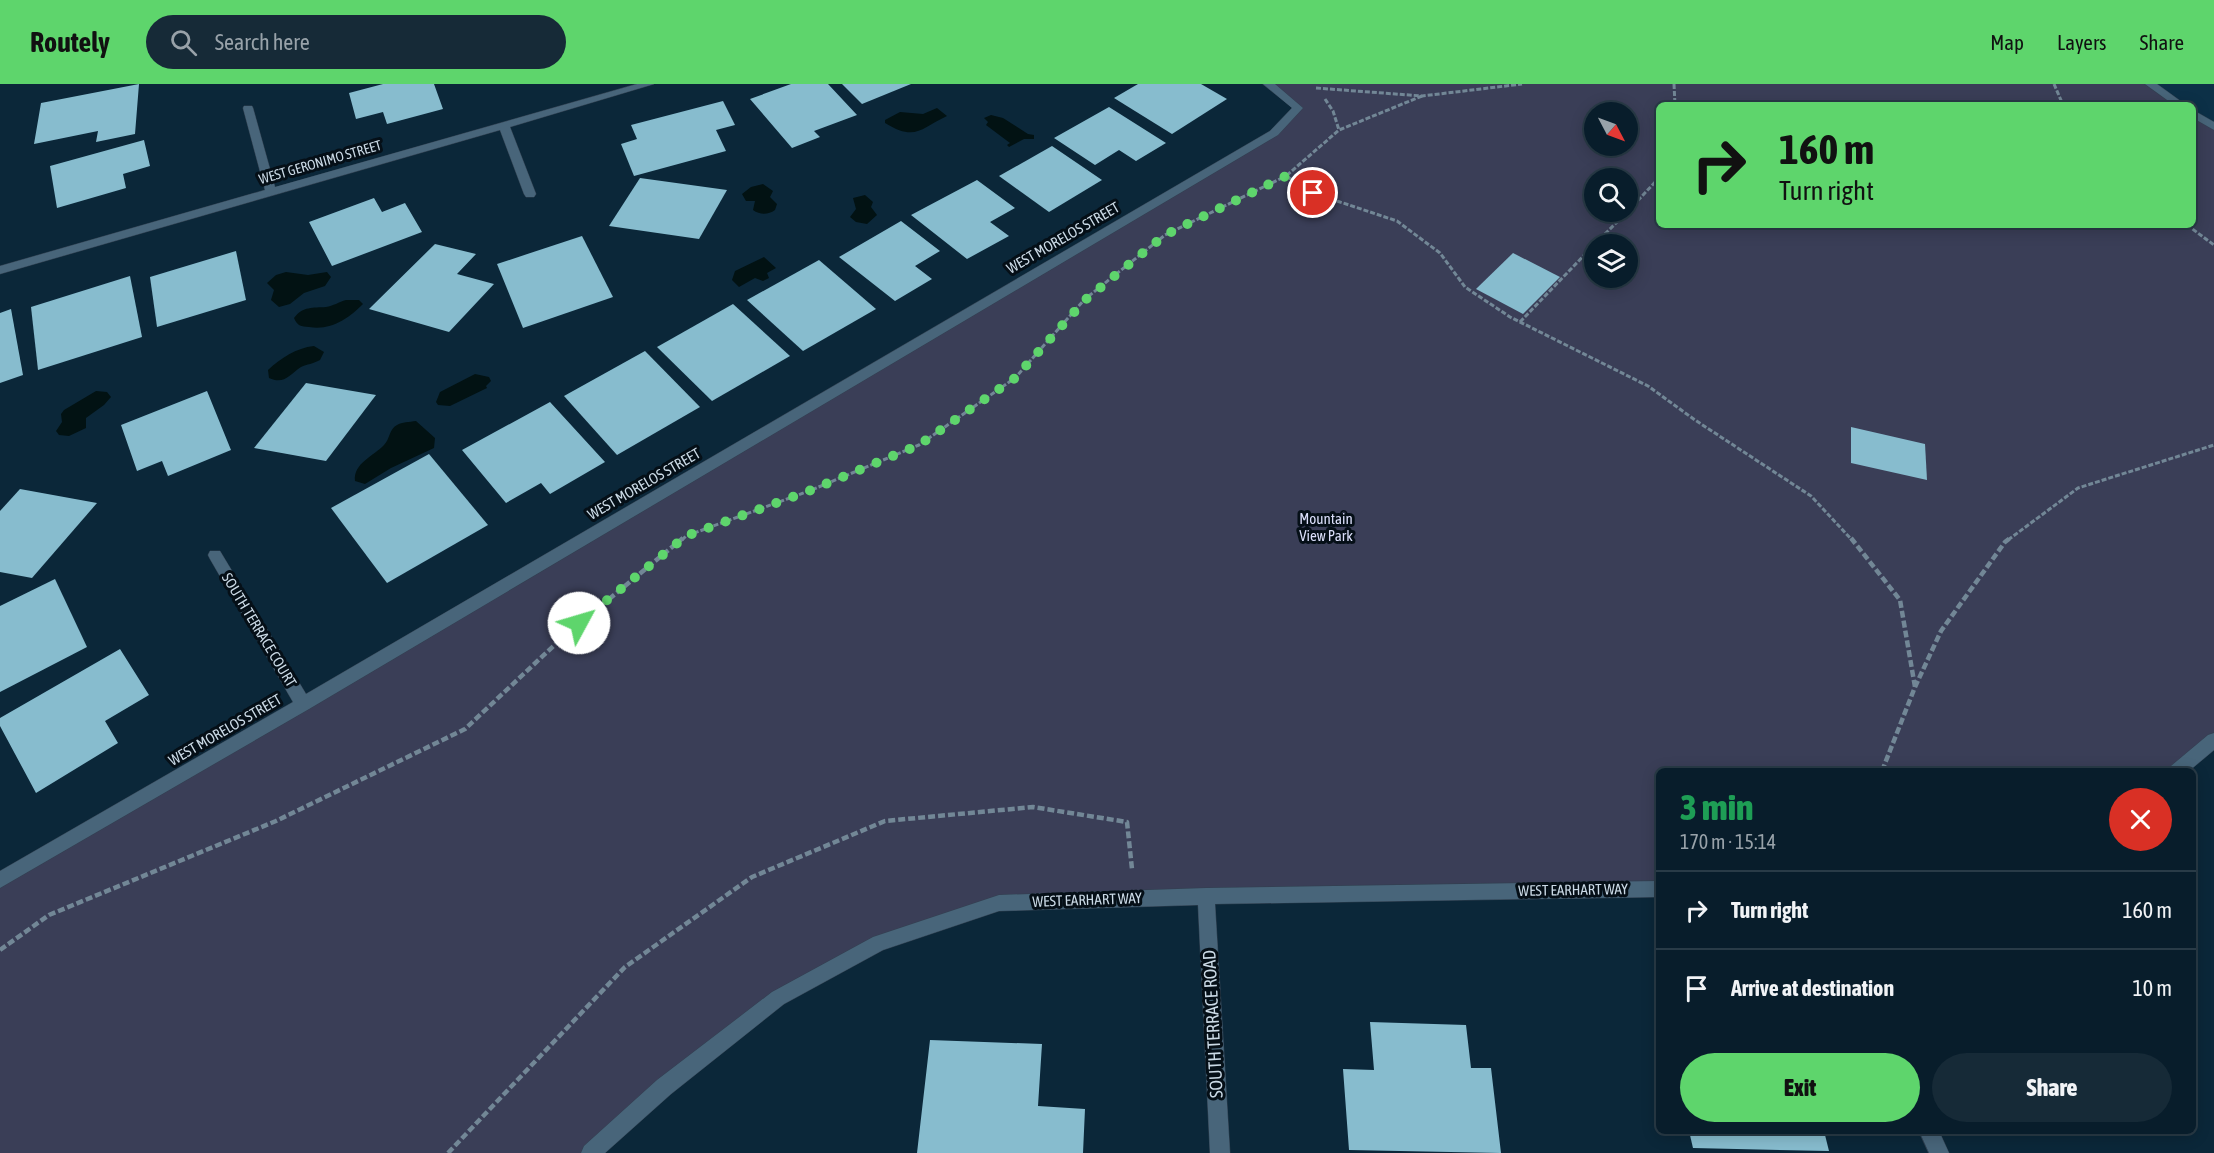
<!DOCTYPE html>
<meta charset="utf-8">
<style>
:root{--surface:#081d2b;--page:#162a37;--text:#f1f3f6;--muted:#98a2a9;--line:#293b47;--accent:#5ed56c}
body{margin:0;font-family:"Asap Condensed",sans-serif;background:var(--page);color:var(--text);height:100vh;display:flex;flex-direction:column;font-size:22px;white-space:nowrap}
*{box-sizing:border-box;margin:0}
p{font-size:20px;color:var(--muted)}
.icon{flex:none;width:33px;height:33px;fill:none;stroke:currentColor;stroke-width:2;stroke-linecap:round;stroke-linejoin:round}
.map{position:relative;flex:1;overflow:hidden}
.details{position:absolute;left:1656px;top:684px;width:540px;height:366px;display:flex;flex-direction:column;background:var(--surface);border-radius:9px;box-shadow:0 3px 15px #0003,0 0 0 2px var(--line)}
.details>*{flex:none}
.hud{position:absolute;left:1656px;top:18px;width:540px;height:126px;border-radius:9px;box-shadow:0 3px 15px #0003,0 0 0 2px var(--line);background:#5ed56c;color:#111;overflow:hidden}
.needle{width:39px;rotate:131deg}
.tools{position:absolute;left:1584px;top:18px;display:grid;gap:12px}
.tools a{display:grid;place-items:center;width:54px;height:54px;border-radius:50%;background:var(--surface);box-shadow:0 3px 15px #0003,0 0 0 2px var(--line);font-size:30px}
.pin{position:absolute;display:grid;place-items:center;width:51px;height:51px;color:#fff;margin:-26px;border:3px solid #fff;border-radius:50%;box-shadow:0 2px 6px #0007}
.me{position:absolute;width:66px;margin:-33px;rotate:51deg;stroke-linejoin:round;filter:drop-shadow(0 0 4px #0008)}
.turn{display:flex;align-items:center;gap:21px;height:126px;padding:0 24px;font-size:27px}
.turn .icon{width:78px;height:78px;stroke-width:2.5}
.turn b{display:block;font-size:42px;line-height:51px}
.round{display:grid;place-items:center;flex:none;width:63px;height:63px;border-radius:32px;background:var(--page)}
.head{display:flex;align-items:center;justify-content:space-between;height:102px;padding:0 24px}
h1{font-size:36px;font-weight:800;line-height:45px;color:#1e9e55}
.button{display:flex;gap:12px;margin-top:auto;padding:12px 24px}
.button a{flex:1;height:69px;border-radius:36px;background:var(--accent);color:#111;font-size:24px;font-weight:800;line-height:69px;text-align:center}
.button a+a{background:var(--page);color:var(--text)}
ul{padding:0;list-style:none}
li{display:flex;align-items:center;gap:18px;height:78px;padding:0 24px;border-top:2px solid var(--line)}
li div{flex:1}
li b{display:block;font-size:22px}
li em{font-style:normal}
header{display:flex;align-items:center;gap:36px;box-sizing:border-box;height:84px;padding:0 30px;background:var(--accent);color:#111}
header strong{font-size:28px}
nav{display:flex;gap:33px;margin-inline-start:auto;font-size:21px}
.search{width:420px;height:54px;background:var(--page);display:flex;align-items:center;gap:15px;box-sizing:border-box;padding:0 21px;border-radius:33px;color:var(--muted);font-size:22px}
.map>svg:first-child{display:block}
.built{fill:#0c3047}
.green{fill:#3a3e57;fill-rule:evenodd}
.water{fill:#021213}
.building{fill:#87bcce}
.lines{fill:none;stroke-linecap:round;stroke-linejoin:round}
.minor-casing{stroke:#314050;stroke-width:1}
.tertiary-casing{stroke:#314050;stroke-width:1}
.path-far1{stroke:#728796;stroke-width:3;stroke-dasharray:5 2;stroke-linecap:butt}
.path{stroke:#728796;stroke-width:4.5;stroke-dasharray:7 3;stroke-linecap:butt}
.minor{fill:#48657a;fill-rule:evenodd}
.tertiary{fill:#48657a;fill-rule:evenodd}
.route{stroke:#5ed56c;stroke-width:10;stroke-dasharray:0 18}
.labels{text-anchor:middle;stroke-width:6;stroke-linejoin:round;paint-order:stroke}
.far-street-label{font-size:14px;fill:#cbdae6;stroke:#050f17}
.street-label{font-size:15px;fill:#cbdae6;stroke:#050f17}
.park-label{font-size:15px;fill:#dbdffa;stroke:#050f17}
.near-street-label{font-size:18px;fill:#cbdae6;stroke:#050f17}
</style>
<header>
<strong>Routely</strong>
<div class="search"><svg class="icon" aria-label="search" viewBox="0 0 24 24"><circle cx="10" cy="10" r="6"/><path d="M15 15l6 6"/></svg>Search here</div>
<nav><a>Map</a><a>Layers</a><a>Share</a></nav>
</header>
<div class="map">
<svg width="2214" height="1069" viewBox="0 0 2214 1069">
<rect width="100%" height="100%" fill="#0b2739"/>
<!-- built -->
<path class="built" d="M2150,0H2214V43L2193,29V21H2181Z"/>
<!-- green -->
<path class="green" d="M1268,0H2150L2181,21H1659V141H2193V29L2214,43V656L2177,687H1659V805L999,819L879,859L778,914L591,1069H0V796L1274,49L1298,24ZM1594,28H1628V62H1594ZM1594,94H1628V128H1594ZM1594,160H1628V194H1594Z"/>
<!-- water -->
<g class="water">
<path d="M937,24L947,32C921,44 916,58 885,39V36L900,28L923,30Z"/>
<path d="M991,31L1003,34L1028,50L1034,51V55H1024L1009,63L1007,61L1010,59L986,41L988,38L984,34Z"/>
<path d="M763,100L773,107L770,113L777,120L775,126C768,131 760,131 753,126L755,117H746L742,110L751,103Z"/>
<path d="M865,111L873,118L871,123L877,131L867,140L856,138L850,133L856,125L853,114Z"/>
<path d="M764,173L776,184L767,189L769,194L763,197L755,194L739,203L732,196L735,187Z"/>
<path d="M286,188L308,191L327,188L331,193L325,202L304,209L290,220L279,223L271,216L274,206L267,199L276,191Z"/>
<path d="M346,216H359L363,220C349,234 331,247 309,243C301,242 298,243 294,234C303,222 313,224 326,223C333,222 339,218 346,216Z"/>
<path d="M314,262L324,268L320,276C313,280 307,280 301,283C289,291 284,301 269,294L268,286C281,274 296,264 314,262Z"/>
<path d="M475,290L489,293L491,297L486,302L487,304L450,322L438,321L436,318L440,308Z"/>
<path d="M96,307L107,308L111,313L104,321L86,334V344L69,352L59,351L56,347L62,338L61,330L64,326Z"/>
<path d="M416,337L435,354L434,364L391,384L365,400L355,397C353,379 374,372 384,361C390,355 389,345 397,341C402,338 409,338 416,337Z"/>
</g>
<!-- building -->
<g class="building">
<path d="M139,0L135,50L96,58L98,47L34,60L41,19Z"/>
<path d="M383,0H434L443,25L387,40L383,28L356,35L349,9Z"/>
<path d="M791,0H828L857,31L814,47L820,53L792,64L750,15Z"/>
<path d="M842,0H911L862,20Z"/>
<path d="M1138,0H1201L1227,15L1172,50L1114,14Z"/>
<path d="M723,17L735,41L716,46L726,67L634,92L621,60L637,55L631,41Z"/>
<path d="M1109,23L1166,59L1136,77L1119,66L1095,81L1054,54Z"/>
<path d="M144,56L150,82L123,90L126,104L57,124L50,82Z"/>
<path d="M1052,62L1102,96L1049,128L999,92Z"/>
<path d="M640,94L727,106L699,155L609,142Z"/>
<path d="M977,96L1015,124L990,138L1009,152L967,175L911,131Z"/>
<path d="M374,114L382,128L405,119L422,148L332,182L309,138Z"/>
<path d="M901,137L940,167L915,182L932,195L895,217L839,173Z"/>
<path d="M582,152L613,213L523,244L497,180Z"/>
<path d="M435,160L476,170L457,190L494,200L449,248L369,225Z"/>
<path d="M236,167L246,216L157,243L150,193Z"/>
<path d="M1513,169L1560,193L1523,230L1476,205Z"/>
<path d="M819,176L876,225L803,267L747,216Z"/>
<path d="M130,192L142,253L38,286L31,223Z"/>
<path d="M733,220L790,272L712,317L657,263Z"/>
<path d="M11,225L23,291L0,299V229Z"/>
<path d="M645,267L700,323L617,371L564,312Z"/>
<path d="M306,299L376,311L326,377L254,364Z"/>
<path d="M207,307L231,366L168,392L162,377L137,387L121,341Z"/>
<path d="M550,318L605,378L550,410L541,399L506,419L462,366Z"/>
<path d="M1851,343L1925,360L1927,396L1851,379Z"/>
<path d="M429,370L488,441L387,499L331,424Z"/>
<path d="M20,405L97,419L32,494L0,488V427Z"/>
<path d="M55,495L87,563L0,608V522Z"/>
<path d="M120,565L149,611L105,637L118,659L36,709L0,642V634Z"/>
<path d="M1370,938L1466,941L1471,984H1491L1501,1069L1349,1066L1343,985L1374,986Z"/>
<path d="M930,956L1042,960L1038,1022L1085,1025L1083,1069H917Z"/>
<path d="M1689,1047H1824L1829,1067L1693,1064Z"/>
</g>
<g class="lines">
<!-- minor casing -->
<g class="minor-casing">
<g id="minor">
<path d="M637,0H654L510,43L536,110L534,113H526L524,110L500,46L0,190V182L265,106L243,24L244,22H252L253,24L275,103Z"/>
<path d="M1263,0H1275L1303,24L1278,51L309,625L0,804V787L293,618L210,475L208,471L210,467H220L306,610L1270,47L1292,24Z"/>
<path d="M2214,649V666L2189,687H2169L2171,682L2208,651Z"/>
<path d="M1659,797V813L1215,820L1230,1069H1210L1198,821L999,827L883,866L784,920L671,1010L605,1069H581L584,1062L657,996L772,908L873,853L999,811L1206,804Z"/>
<path d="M1919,1047H1939L1949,1069H1929Z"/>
</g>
</g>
<!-- tertiary casing -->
<g class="tertiary-casing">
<g id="tertiary">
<path d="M2145,0H2157L2186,21H2174Z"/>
<path d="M2193,26L2214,38V46L2193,34Z"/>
</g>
</g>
<!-- path-far1 -->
<g class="path-far1">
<path d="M1674,0L1675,21"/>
<path d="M2054,0L2063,21"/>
<path d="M1316,4L1422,12L1522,0"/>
<path d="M1422,12L1339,46L1286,92L1313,109L1397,137L1440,169L1465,203L1510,233L1648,302L1695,336L1811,412L1852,456"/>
<path d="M1325,15L1333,27L1339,46"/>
<path d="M1628,127L1659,94"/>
<path d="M2187,141L2214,161"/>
<path d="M1595,160L1627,128"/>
<path d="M1520,238L1594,161"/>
<path d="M682,456L686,452L809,407L919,361L1015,294L1085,215L1165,151L1286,92"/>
<path d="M2008,456L2078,404L2214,361"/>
</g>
<!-- path -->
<g class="path">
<path d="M1851,454L1900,516L1915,603"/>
<path d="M1882,687L1915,603L1941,547L2005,458L2010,454"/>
<path d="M0,866L49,831L276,737L465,645L562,554L683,454"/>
<path d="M448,1069L625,883L752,793L885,737L1033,723L1127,738L1132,785"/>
</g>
<!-- minor -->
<use href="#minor" class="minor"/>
<!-- tertiary -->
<use href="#tertiary" class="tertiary"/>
</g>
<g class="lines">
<!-- route -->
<path class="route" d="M579,539L686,452L809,407L919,361L1015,294L1085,216L1165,151L1286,92L1313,109"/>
</g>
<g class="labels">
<!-- far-street labels -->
<g class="far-street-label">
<text transform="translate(320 78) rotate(-16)" y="5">WEST GERONIMO STREET</text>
</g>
<!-- street labels -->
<g class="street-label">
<text transform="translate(1063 154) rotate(-30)" y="5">WEST MORELOS STREET</text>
<text transform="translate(644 400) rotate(-30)" y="5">WEST MORELOS STREET</text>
<text transform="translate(259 546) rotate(59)" y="5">SOUTH TERRACE COURT</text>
<text transform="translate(225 646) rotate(-30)" y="5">WEST MORELOS STREET</text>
<text transform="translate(1573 806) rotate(-1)" y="5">WEST EARHART WAY</text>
<text transform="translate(1087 816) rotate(-2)" y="5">WEST EARHART WAY</text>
</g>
<!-- park labels -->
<g class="park-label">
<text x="1326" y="440">Mountain<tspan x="1326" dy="17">View Park</tspan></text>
</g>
<!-- near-street labels -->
<g class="near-street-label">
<text transform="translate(1213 940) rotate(-93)" y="6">SOUTH TERRACE ROAD</text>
</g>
</g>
</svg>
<div class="tools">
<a><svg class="needle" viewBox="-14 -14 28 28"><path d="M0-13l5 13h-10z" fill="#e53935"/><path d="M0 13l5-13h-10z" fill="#98a2a9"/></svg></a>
<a><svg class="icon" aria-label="search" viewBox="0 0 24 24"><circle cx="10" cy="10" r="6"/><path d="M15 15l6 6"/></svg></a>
<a><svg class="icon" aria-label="layers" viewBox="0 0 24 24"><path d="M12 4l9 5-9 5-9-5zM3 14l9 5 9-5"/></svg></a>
</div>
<div class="pin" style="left:1313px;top:109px;background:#d93025"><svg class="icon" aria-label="arrive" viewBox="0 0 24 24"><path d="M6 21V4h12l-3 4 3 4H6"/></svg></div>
<svg class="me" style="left:579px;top:539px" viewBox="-20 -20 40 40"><circle r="19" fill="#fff"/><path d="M0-13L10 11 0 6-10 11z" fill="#5ed56c"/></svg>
<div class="hud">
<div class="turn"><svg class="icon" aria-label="right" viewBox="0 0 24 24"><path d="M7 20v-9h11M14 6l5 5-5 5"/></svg><div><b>160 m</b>Turn right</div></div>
</div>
<section class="details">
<div class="head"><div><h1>3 min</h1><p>170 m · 15:14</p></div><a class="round" style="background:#d93025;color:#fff"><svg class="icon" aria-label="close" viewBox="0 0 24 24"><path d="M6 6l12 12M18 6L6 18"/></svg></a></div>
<ul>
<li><svg class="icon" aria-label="right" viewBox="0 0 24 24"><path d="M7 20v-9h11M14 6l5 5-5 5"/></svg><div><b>Turn right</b></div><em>160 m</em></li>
<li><svg class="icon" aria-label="arrive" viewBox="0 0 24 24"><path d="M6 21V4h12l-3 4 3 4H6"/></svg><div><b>Arrive at destination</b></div><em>10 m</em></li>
</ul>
<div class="button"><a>Exit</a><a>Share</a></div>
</section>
</div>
